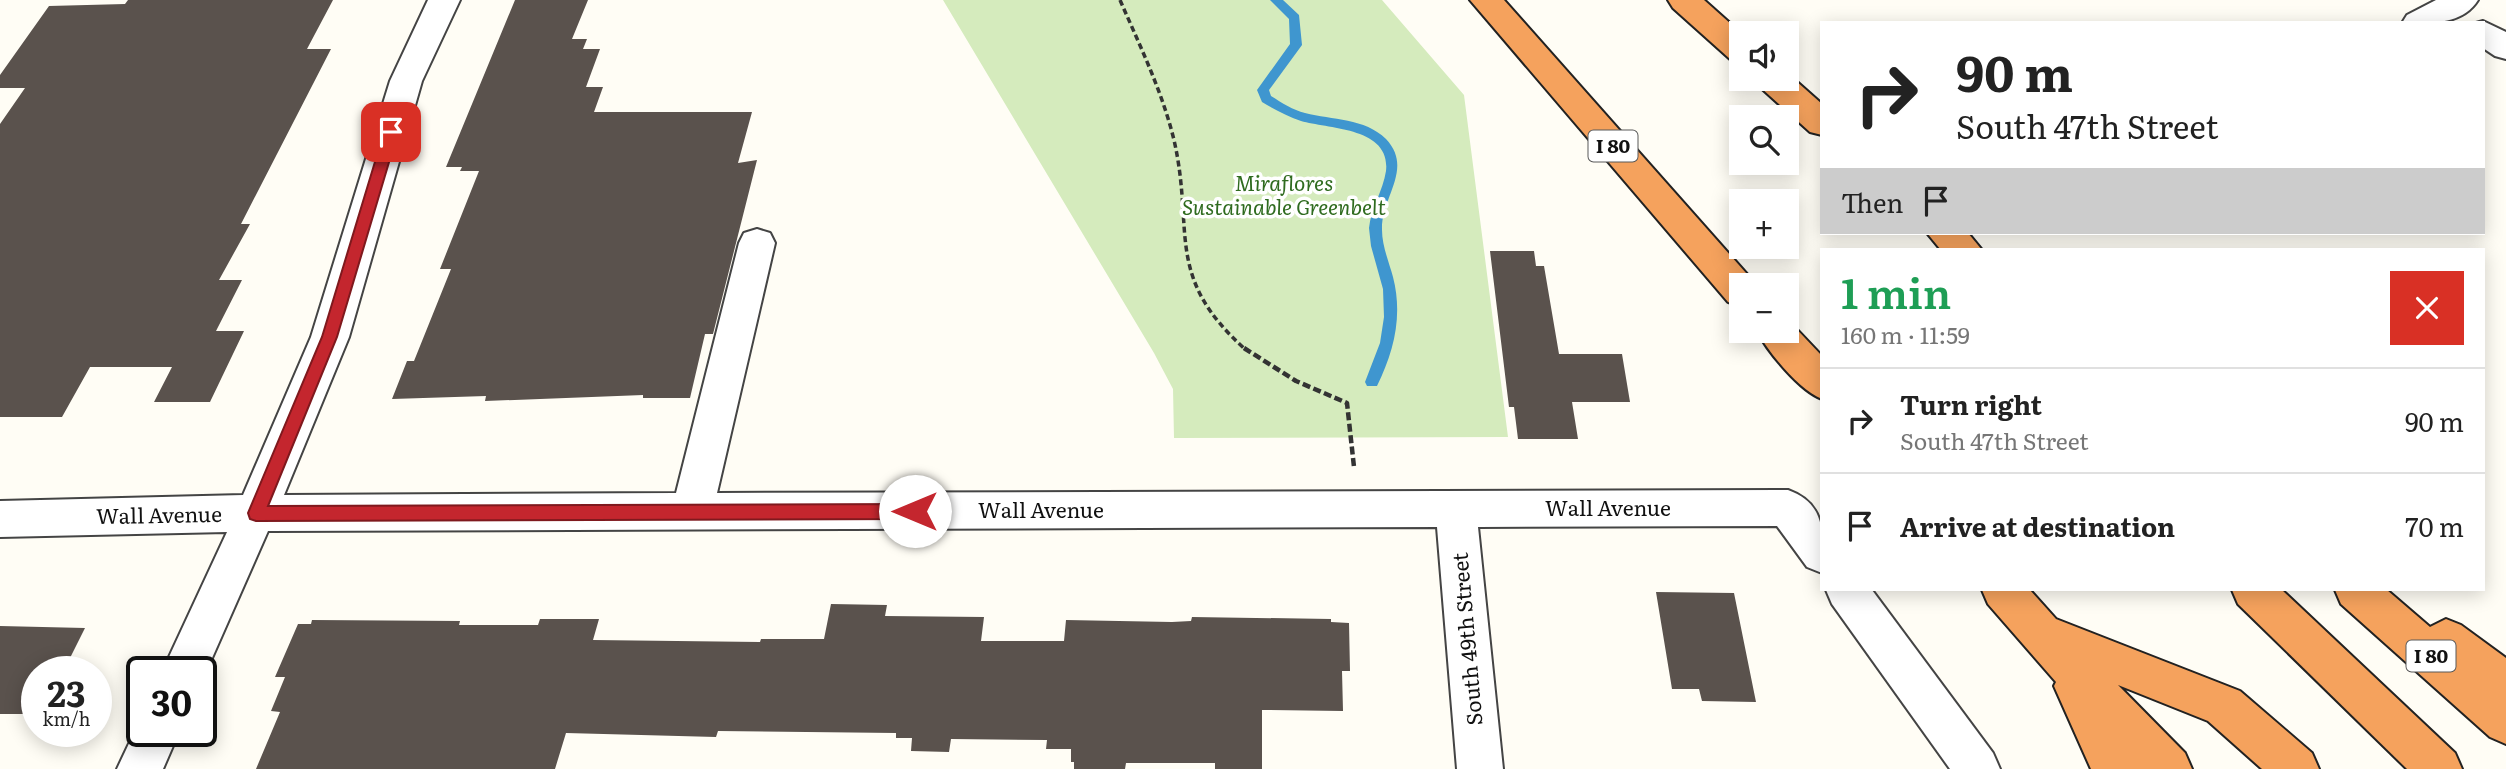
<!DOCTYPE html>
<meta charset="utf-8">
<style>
:root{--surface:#fff;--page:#f6f6f6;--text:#222;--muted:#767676;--line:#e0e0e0}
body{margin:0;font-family:Literata,serif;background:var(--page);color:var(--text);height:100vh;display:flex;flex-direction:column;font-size:26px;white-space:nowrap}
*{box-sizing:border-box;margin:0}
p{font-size:23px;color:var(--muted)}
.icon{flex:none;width:38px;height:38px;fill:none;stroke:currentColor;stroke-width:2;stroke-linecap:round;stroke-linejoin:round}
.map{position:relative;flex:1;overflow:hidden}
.side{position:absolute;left:1820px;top:248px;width:665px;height:343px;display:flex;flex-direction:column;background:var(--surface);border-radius:0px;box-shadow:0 4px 18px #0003}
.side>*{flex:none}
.banner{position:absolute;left:1820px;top:21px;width:665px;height:214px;border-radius:0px;box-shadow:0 4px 18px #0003;background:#fff;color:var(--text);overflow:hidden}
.fabs{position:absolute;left:1729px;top:21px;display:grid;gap:14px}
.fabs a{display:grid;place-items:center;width:70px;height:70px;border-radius:0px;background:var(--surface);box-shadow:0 4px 18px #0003;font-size:35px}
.speed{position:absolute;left:21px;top:656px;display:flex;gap:14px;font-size:35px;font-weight:700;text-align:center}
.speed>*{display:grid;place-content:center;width:91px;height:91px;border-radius:50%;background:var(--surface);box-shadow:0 4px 18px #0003;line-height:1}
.speed small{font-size:18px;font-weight:400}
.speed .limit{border:4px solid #111;border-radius:10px;background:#fff;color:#111}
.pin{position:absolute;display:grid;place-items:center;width:60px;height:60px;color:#fff;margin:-30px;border-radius:14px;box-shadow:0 4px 10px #0006}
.me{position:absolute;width:77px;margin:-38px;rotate:270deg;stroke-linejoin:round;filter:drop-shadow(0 0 5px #0008)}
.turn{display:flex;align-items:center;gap:24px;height:147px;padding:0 21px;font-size:32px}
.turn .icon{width:91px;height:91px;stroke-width:2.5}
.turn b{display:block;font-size:49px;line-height:60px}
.then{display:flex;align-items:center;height:66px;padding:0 21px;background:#0003;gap:14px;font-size:26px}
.round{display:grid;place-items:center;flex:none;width:74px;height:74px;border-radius:0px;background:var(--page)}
.summary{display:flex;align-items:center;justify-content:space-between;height:119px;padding:0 21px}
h1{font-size:42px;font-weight:600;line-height:52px;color:#1e9e55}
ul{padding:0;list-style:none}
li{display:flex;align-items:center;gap:21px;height:105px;padding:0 21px;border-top:2px solid var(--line)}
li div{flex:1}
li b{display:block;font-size:26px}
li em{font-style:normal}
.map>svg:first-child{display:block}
.green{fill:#d5ebbd}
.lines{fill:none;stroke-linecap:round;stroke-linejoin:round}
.stream{fill:#3f96cf;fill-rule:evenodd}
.building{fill:#5a524d}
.minor-casing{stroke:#444;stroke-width:4}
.highway-casing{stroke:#222;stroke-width:4}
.path-far1{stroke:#333;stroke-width:3.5;stroke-dasharray:6 3.5;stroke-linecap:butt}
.path{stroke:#333;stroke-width:4.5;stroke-dasharray:8 3.5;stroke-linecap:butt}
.minor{fill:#fff;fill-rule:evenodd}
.highway{fill:#f5a25d;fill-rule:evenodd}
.route{fill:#c4262e;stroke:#7f191e;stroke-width:2}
.labels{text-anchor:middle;stroke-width:7;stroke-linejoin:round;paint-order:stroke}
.shield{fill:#fff;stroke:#585858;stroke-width:2}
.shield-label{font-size:19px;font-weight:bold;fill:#111}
.park-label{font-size:21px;font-style:italic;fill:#2f6b1f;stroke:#fff}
.street-label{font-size:21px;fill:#111;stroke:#fff}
</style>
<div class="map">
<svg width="2506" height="769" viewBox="0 0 2506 769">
<rect width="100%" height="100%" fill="#fffdf5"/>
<!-- green -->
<path class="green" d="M943,0H1382L1464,95L1508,437L1174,438L1173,389L1154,353Z"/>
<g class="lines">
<!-- stream -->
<path class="stream" d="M1270,0H1283L1299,15L1302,45L1269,90L1271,96C1282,103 1293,110 1305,113C1332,120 1365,118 1386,139C1414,169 1381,197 1382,230C1382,246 1389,262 1393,277C1403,316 1394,351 1377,386H1367L1365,382L1380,343L1384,317L1383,289L1371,246L1369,228C1371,208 1383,191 1386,171C1391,127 1328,129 1301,121C1287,116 1275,110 1262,102L1257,90L1290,44L1289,19Z"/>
</g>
<!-- building -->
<g class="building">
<path d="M128,0H333L307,49H331L241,224H250L219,280H242L216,331H244L210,402H154L172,367H90L62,417H0V124L25,88H0V75L49,6L125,4Z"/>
<path d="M515,0H588L572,39H587L583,49H600L586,87H603L594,112H752L738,163L757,160L713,334H705L690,398H643V395L485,401L486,396L392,399L407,361H414L451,269H440L479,171H460L462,167H446Z"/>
<path d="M1490,251H1534L1536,266H1544L1559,354H1622L1630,402H1572L1578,439H1518L1514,407H1509Z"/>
<path d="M1656,592L1734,593L1756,702L1702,701L1699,689H1672Z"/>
<path d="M831,604L887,605L885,616L984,617L981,641H1064L1066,620L1172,622L1191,621L1192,617L1331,619V622L1349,623L1350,671H1342L1343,711L1262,710V769H1215V763H1126L1125,769H1074V762H1071V749H1046L1047,740L951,739L949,752L911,751L912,738H896V733L718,731L716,737L566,733L555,769H256L280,712L271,711L285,677H275L298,624H311L312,620L460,621L459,625H538L540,619H599L593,640L760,642L761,639H824Z"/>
<path d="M0,626L85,628L63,672H37V714H0Z"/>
</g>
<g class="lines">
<!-- minor casing -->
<g class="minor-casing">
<g id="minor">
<path d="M428,0H460L422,81L349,337L284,495L676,493L739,243L744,233L757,229L770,233L775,243L717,493L1788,490C1829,505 1822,537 1822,573L1807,567L1777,526L1478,527L1503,769H1457L1437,527L268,531L201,683V672H162L227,532L0,537V501L243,495L311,337L390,81Z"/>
<path d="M2436,0H2478C2462,26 2428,23 2402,23L2407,15Z"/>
<path d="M2483,21L2506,32V59L2495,56L2483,48V23H2476Z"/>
<path d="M1826,590H1872L1993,753L2000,769H1950L1832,604Z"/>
<path d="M142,716V732H179L163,769H117Z"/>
</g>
</g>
<!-- highway casing -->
<g class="highway-casing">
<g id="highway">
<path d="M1470,0H1504L1754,282L1756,285H1741V307L1728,302Z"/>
<path d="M1668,0H1704L1741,33V62L1730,59L1673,8Z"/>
<path d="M1787,73L1822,104V135L1810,132L1760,87L1756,79H1787Z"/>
<path d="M1927,233H1968L1982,250H1941Z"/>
<path d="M1787,319L1822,356V399C1800,391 1768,352 1757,331H1787Z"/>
<path d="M1982,590H2030L2056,619L2240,691L2312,753L2319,769H2262L2208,721L2118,685L2185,753L2192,769H2091L2054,686L2056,682L1988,604Z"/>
<path d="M2232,590H2282L2455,753L2462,769H2407L2238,604Z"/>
<path d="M2335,590H2387L2430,627L2446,619L2461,625L2506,658V744L2490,737L2341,604Z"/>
</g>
</g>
<!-- path-far1 -->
<path class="path-far1" d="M1120,0C1140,46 1162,91 1174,140C1195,232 1163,276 1246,350"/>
<!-- path -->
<path class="path" d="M1244,348L1296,381L1347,403L1354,467"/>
<!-- minor -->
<use href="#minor" class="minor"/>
<!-- highway -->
<use href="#highway" class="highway"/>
</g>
<!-- route -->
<path class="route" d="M391,127L398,132L337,337L268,506L915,504L921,506L923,511L921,516L915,519L256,521L250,519L248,513L322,337L384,132Z"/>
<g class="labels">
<!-- shield labels -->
<g class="shield">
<rect x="1588.5" y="130.5" width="49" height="31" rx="5"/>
<rect x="2406.5" y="640.5" width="49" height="31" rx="5"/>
</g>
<g class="shield-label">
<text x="1613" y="153">I 80</text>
<text x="2431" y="663">I 80</text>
</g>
<!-- park labels -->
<g class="park-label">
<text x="1284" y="191">Miraflores<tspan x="1284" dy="24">Sustainable Greenbelt</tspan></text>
</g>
<!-- street labels -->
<g class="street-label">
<text x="1608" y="516">Wall Avenue</text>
<text x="1041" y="518">Wall Avenue</text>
<text transform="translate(159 516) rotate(-1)" y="7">Wall Avenue</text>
<text transform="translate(1468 639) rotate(-95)" y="7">South 49th Street</text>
</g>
</g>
</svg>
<div class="fabs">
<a><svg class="icon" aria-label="sound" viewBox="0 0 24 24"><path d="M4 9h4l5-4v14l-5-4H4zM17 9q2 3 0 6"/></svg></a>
<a><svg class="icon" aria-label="search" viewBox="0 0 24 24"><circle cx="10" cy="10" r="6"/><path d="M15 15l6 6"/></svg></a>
<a>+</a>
<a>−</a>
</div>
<div class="speed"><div>23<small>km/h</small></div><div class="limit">30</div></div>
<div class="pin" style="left:391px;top:132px;background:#d93025"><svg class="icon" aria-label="arrive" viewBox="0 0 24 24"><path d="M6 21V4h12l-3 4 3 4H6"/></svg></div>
<svg class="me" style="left:915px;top:511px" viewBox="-20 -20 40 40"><circle r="19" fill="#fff"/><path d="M0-13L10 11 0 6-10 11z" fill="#c4262e"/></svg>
<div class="banner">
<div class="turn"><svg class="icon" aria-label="right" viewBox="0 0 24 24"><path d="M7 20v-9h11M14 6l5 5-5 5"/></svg><div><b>90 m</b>South 47th Street</div></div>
<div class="then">Then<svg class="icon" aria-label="arrive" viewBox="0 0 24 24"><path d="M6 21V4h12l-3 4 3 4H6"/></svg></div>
</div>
<section class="side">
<div class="summary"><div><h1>1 min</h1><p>160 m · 11:59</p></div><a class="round" style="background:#d93025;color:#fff"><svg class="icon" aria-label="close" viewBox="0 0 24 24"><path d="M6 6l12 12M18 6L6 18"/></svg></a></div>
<ul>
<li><svg class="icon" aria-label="right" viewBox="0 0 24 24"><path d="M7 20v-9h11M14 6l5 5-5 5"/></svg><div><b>Turn right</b><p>South 47th Street</p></div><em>90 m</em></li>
<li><svg class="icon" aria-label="arrive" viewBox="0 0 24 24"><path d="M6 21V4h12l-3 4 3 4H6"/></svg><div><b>Arrive at destination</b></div><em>70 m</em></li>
</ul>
</section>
</div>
